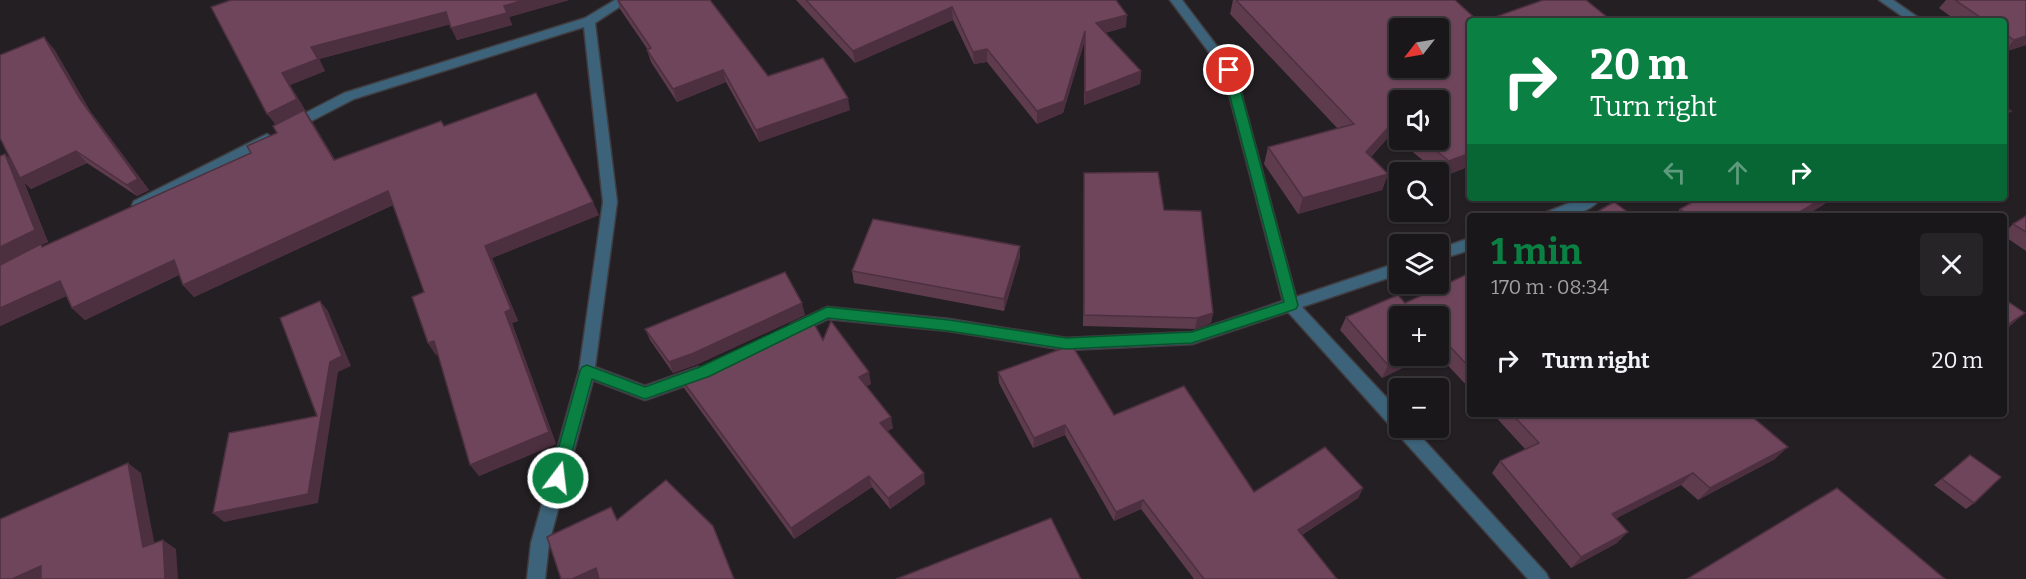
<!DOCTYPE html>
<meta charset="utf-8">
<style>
:root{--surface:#1a171a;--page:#272427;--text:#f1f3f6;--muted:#9f9fa2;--line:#383639;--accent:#0b8043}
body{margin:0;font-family:Bitter,serif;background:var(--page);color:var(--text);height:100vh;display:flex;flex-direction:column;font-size:22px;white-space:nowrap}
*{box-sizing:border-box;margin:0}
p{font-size:20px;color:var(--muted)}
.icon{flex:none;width:33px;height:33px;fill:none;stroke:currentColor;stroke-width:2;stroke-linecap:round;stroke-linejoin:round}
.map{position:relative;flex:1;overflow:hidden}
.sheet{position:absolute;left:1467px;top:213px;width:540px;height:204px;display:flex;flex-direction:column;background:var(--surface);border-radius:6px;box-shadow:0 2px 4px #0004,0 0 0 2px var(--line)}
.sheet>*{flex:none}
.banner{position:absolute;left:1467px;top:18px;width:540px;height:183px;border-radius:6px;box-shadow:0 2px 4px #0004,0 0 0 2px var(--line);background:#0b8043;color:#fff;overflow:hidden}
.needle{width:39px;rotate:239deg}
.fabs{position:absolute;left:1389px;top:18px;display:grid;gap:12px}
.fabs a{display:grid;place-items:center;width:60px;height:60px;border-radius:6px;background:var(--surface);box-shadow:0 2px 4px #0004,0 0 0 2px var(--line);font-size:30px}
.pin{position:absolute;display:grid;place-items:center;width:51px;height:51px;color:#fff;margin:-26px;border:3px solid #fff;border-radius:50%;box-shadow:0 2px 6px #0007}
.me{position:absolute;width:66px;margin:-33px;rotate:15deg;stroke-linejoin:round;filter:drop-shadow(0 0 4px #0008)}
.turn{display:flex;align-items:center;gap:21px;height:126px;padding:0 24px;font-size:27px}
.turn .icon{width:78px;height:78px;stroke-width:2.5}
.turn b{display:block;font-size:42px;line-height:51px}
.lanes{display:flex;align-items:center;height:57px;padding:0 24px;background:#0003;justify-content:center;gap:30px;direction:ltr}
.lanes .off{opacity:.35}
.round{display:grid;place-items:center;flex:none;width:63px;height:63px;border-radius:6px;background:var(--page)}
.headline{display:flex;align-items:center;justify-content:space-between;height:102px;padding:0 24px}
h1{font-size:36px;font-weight:700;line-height:45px;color:var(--accent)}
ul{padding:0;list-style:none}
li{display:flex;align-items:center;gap:18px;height:90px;padding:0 24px}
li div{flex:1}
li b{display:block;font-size:22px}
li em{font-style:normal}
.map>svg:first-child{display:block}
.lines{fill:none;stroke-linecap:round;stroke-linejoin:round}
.minor-casing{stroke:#403c40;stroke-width:3}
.minor{fill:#3c6379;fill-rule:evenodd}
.wall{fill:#5f3b4e;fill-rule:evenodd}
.shaded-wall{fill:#4d3040}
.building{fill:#6e455b;stroke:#4d3040;stroke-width:1.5;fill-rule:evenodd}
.route{fill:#0b8043;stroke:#07532c;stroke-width:1.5}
</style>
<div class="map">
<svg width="2026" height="579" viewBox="0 0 2026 579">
<rect width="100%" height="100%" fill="#231f23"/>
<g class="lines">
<!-- minor casing -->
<g class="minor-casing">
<g id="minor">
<path d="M615,0H630L595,23L617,202L595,367L645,386L698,367L704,369L706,374L704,379L645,400L593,380L549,543L545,579H527L531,543L579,371L603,202L584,27L354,99L296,129H286L284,126L286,123L344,93L585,18Z"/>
<path d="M1170,0H1182L1235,70L1296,297L1400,262V274L1302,307L1400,412V428H1413L1546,573L1549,579H1528L1288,312L1192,344L1066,350L949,331L828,319L801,332L796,334L791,332L788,328L791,324L827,307L949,319L1066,338L1192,332L1283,301L1223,71Z"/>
<path d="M1879,0H1893L1923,21H1909Z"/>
<path d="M267,134L274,139L272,142L144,209H134L132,205L134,201Z"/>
<path d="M1582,198H1601C1589,215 1564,216 1545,216L1547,212Z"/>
<path d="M1470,238V250L1438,260V249Z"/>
</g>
</g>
<!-- minor -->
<use href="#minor" class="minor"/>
</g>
<!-- wall -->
<g class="wall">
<path d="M231,0H569L509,17L512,25L457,40L450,24L319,59L325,71L290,85L335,160L444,126L599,215L492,258L518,321L512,323L556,444L479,476L438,354L436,355L428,343L424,292L393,205L194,297L183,285L179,275L85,320L72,308L66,296L0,326L5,154L11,160L54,49L90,111L149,190L137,196L87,163L31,189L24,182L48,242L41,245L43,247L251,153L277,133L275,125Z"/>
<path d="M617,0H710L768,76L850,110L759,142L726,82L677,102L651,62L647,50H648L620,9Z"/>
<path d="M796,0H1116L1126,27L1105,33L1141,71L1140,84L1084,105V43L1063,113L1037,124L987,62L974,64L953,20L855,63Z"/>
<path d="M1233,0H1455L1470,166L1442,177L1438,174V172H1437L1391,134L1371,157L1388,174L1382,190L1298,214L1264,164L1268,147L1338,129L1230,14ZM1400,100L1438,140H1400Z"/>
<path d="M1946,0H2026V45L2004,52V21H1957L1939,8Z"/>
<path d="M1084,173L1164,210L1213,313L1211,323L1195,329L1083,326Z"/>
<path d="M1700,198H1834L1805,216H1675L1680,209Z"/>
<path d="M2026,216V251L2004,236V233L2013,224Z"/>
<path d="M1020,246V257L1004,311L854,283L852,271Z"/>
<path d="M1470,273V389L1438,355V316L1400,356H1427L1382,378L1340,330L1346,317L1405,303Z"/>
<path d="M805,315L698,364L673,373L650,340L645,329Z"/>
<path d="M823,340L871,384L866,386L893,428L887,431L925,484L890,509L872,487L794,539L684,388L679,376Z"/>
<path d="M998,372L1114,415L1254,492L1363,488L1358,498L1302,535L1337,579H1194L1141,509L1114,521L1065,435L1033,448L999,383Z"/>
<path d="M1493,414H1749L1775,459L1698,500L1681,485L1616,518L1617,543L1571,568L1492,473L1500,461L1525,449Z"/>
<path d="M1970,455L1974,503L1966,509L1934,485Z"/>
</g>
<!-- shaded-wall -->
<g class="shaded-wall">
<path d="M523,0H569L509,17L512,25L457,40L451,28L504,6Z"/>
<path d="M952,7L953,20L855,63L853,51Z"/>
<path d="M446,12L452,24L319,59L325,71L290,85L343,173L276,125L267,114L282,73L311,47Z"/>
<path d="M1127,15L1126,27L1095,35L1096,23Z"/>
<path d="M1085,31L1084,43L1063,113L1037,124V111Z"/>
<path d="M2026,36V45L2004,52L2014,40Z"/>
<path d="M44,37L54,49L90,111L149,190L137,196L127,185L80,99Z"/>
<path d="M987,49V62L974,64L973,52Z"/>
<path d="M723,70L726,82L677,102L673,89Z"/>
<path d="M1141,71L1140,84L1084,105L1085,93Z"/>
<path d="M848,98L850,110L759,142L756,130Z"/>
<path d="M1397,118L1391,134L1360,168L1366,152Z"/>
<path d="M76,151L87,163L31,189L24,182L48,242L41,245L54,257L0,266V247L5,154L18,167Z"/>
<path d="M1470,153V166L1442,177L1449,161Z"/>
<path d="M1388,174L1382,190L1298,214L1303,198Z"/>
<path d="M388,191L396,203L194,297L183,285Z"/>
<path d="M1823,198H1834L1805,216H1793Z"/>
<path d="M593,202L599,215L492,258L518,321L512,323L556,444L479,476L470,465L485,246Z"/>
<path d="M1020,246V257L1004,311V299Z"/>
<path d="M174,260L185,272L85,320L72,308Z"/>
<path d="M60,281L73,293L0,326V308Z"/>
<path d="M320,301L328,311L351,366L338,372L318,503L224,522L213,513L308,494L330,362Z"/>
<path d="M802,303L805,315L698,364L673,373L669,362Z"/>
<path d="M1213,313L1211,323L1195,329L1197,318Z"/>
<path d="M2025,313L2009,327L2004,330V327Z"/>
<path d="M434,341L442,353L436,355L428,343Z"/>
<path d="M1407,356H1427L1382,378L1388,365Z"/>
<path d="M869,372L871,384L862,389L859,377Z"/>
<path d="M891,417L893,428L882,435L880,423Z"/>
<path d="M1065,425V435L1033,448L1034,438Z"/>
<path d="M1788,447L1775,459L1698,500L1710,488Z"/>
<path d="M128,463L141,473L157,557L143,547Z"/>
<path d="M924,473L925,484L890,509L888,498Z"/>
<path d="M1693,473L1681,485L1602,526L1612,514Z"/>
<path d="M869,476L872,487L794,539L791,528Z"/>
<path d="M1363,488L1358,498L1294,540L1298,530Z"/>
<path d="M1143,500L1141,509L1114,521L1116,512Z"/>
<path d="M1628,532L1617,543L1571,568L1581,557Z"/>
<path d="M163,540L176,549L178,579H165Z"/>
<path d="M41,566L48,579H12Z"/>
<path d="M596,568L602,577L598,579H572Z"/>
</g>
<!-- building -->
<g class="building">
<path d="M231,0H523L504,6L507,13L451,28L446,12L311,47L318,59L282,73L297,99L267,114L211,7Z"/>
<path d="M618,0H710L768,76L823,58L848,98L756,130L723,70L673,89L647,50L651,48Z"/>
<path d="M806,0H1116L1127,15L1096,23L1141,71L1085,93V31L1064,101L1037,111L987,49L973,52L952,7L853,51Z"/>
<path d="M1236,0H1455L1478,21H1470V153L1449,161L1423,140H1438V100H1400V120L1397,118L1366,152L1388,174L1303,198L1268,147L1354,124ZM1400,28H1438V68H1400Z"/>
<path d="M1543,0H1586L1612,21H1484Z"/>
<path d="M1955,0H2026V36L2014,40L2004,33V21H1986Z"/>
<path d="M44,37L80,99L138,179L127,185L76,151L20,178L0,138V55Z"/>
<path d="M536,93L593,202L485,246L511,309L505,312L549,432L470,465L434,341L428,343L412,297L424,292L388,191L183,285L174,260L72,308L60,281L0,308V265L41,244L42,247L251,153L247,146L277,133L273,126L304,110L334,160L441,121L444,126Z"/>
<path d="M2004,107L2011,111L2004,115Z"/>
<path d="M5,154L35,230L0,247V156Z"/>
<path d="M1158,172L1164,210L1201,211L1213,313L1197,318L1084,315V173Z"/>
<path d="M1700,198H1823L1793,216H1689L1680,209Z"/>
<path d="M1614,202L1633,216H1590Z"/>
<path d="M2026,216V232L2013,224Z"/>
<path d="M873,219L1020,246L1004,299L852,271Z"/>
<path d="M785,272L802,303L694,353L669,362L645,329Z"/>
<path d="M1470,273V368L1442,338L1438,340V316H1400V356H1407L1388,365L1346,317L1398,295L1405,303Z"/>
<path d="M2004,299L2025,313L2004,327Z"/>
<path d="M320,301L342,356L330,362L308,494L213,513L229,433L317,416L280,318Z"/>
<path d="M810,316L823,340L831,321L869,372L859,377L891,417L880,423L924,473L888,498L869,476L791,528L679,376L707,366Z"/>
<path d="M1072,345L1114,415L1184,386L1254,492L1325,447L1363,488L1298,530L1337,579H1204L1143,500L1116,512L1065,425L1034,438L998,372Z"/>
<path d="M1512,414H1749L1788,447L1710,488L1693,473L1612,514L1628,532L1581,557L1500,461L1539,443Z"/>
<path d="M1970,455L2001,477L1974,503L1942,479Z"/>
<path d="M128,463L143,547L163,540L165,579H41V566L12,579H0V519Z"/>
<path d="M666,480L713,526L734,579H599L596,568L572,579H561L547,537L611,507L617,520Z"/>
<path d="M1837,488L1945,579H1687Z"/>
<path d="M1051,518L1081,579H896Z"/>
</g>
<!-- route -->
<path class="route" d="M1229,66L1235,70L1298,305L1296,309L1192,343L1066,349L949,331L828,318L710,376L645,399L592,379L565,478L563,483L558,485L552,483L550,478L580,371L582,367L587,365L645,387L700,367L827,307L949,320L1066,338L1192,332L1284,302L1223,70Z"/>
</svg>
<div class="fabs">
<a><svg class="needle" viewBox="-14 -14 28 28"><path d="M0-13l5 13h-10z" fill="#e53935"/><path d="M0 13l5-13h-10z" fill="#9f9fa2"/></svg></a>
<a><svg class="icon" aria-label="sound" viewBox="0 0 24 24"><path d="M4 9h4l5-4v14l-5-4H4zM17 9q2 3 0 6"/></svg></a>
<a><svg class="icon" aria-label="search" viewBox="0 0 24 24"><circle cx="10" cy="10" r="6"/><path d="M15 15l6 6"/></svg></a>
<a><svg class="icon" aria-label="layers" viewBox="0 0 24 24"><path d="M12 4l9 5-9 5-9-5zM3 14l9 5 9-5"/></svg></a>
<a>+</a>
<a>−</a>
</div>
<div class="pin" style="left:1229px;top:70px;background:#d93025"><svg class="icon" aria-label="arrive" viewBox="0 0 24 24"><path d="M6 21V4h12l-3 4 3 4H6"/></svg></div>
<svg class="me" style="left:558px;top:478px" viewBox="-20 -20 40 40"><circle r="17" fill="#0b8043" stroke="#fff" stroke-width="3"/><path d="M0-11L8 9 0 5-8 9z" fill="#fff"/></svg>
<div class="banner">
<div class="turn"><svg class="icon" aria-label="right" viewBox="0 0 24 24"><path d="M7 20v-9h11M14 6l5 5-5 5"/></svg><div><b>20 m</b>Turn right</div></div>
<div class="lanes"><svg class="icon off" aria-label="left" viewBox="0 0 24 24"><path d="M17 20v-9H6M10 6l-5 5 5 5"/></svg><svg class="icon off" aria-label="ahead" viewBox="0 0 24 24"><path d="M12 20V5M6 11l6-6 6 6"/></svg><svg class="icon" aria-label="right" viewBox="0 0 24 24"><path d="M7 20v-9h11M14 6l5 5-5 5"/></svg></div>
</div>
<section class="sheet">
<div class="headline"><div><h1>1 min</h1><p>170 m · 08:34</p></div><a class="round"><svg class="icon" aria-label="close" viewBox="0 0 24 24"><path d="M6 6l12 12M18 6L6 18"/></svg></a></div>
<ul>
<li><svg class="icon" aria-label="right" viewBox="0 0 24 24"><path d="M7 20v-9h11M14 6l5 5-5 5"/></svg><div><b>Turn right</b></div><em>20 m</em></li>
</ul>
</section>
</div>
